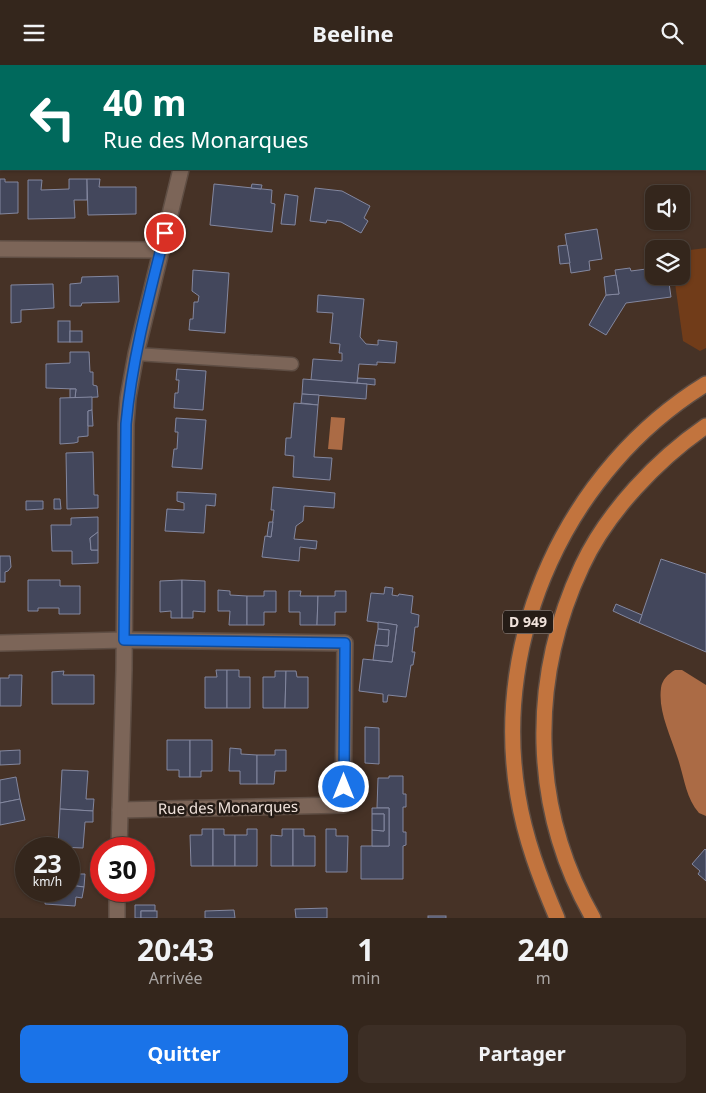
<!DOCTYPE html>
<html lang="fr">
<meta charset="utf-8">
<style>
:root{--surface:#34261c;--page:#3c2e25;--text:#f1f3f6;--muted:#a9a5a3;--line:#4e433b;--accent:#1a73e8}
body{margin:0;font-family:"Noto Sans",sans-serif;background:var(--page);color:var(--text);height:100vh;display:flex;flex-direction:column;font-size:19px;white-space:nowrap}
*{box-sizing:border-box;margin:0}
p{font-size:16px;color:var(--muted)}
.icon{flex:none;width:28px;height:28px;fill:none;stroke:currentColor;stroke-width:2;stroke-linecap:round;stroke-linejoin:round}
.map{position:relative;height:853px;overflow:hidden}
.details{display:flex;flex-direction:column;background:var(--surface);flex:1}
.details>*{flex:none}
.guide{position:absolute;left:0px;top:0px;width:706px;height:105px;box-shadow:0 1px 4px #0004,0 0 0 1px var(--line);background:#00695c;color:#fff;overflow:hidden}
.fabs{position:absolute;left:645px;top:120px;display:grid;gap:10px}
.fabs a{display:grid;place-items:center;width:45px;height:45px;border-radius:10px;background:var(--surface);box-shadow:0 1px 4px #0004,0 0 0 1px var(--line);font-size:25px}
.speed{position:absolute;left:15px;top:772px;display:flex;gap:10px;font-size:25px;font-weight:700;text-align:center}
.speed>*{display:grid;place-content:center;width:65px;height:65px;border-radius:50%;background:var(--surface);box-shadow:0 1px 4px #0004,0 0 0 1px var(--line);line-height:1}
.speed small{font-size:12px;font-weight:400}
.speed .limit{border:8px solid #d22;background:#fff;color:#111}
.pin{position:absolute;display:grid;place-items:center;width:42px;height:42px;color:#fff;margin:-21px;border:2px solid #fff;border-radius:50%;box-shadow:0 1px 5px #0007}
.me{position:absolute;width:55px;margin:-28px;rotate:0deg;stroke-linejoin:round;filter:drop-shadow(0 0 4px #0008)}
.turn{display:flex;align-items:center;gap:18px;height:105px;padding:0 20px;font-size:22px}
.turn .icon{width:65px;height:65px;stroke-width:2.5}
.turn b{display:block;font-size:35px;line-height:42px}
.eta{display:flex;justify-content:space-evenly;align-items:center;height:85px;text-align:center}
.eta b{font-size:30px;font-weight:700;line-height:35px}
.cta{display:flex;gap:10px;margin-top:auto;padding:10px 20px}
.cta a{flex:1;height:58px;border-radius:10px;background:var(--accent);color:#fff;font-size:20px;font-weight:700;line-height:58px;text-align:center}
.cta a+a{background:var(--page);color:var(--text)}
header{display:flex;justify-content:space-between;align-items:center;height:65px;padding:0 20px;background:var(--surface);font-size:22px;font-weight:700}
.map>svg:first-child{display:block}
.green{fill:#713c19}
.water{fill:#ab6b45}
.building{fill:#43475c;stroke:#83879f}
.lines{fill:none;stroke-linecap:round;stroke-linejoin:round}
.lane-casing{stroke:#5f4e44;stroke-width:15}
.street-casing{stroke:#5f4e44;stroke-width:18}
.primary-casing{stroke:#5f4e44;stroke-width:18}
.lane{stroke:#7c6558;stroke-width:12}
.street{stroke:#7c6558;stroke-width:15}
.primary{stroke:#c2743e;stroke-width:15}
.route-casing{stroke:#114b97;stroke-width:12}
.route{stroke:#1a73e8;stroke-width:9}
.labels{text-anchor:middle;stroke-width:5;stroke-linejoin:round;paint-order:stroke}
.shield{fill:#251c16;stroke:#b4a7a1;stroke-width:1}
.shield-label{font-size:14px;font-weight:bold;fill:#f1e3dc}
.street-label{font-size:15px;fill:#f1e3dc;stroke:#251c16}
</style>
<header><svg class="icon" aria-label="menu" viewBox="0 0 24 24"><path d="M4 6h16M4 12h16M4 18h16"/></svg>Beeline<svg class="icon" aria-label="search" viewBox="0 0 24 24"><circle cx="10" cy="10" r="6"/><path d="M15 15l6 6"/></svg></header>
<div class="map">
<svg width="706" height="853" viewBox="0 0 706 853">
<rect width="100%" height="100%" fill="#463226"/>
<!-- green -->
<path class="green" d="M706,183V283L700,286L683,276L674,211H681L682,186Z"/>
<!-- water -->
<g class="water">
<path d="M331,352L345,353L342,385L328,384Z"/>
<path d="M675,605H682L706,620V751L699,748C685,732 684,710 677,691C670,669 658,646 661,623C662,615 668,609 675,605Z"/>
</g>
<!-- building -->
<g class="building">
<path d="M31,0H87L31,1Z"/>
<path d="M0,12H1L0,56Z"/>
<path d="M0,114H5V117H18V148L0,149Z"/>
<path d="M69,114H87V135H74L75,153L28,154V115H42L41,125L69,124Z"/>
<path d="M87,114H100L99,122H136V149L88,150Z"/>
<path d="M214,119L272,125L271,138L275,139L272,167L210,160Z"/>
<path d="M252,119L262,120L261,124L251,123Z"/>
<path d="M315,123L342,126L370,141L364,153L368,156L361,168L341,157L327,155L326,158L310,156Z"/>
<path d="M285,129L298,131L295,160L281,159Z"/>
<path d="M597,164L602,194L589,196L590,205L571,208L565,169Z"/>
<path d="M567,180L570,198L560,199L558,181Z"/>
<path d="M630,203L631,206L654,203V211H668L671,232L626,238L606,270L589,260L606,230L619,229L615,205Z"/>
<path d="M193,205L229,208L225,268L189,265L190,254H193L194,237H198L199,231L192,226Z"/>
<path d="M616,210L619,229L606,230L604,212Z"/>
<path d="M118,211L119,237L82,238L81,241H70V219L81,218L82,212Z"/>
<path d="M53,219L54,243L21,245V257L11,258V220Z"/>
<path d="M318,230L364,234L360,272L366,279L378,280V275L397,277L395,298L377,297V300L359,299L357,318L311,315L313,294L342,296V288H339L340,279L330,278L333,248L317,247Z"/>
<rect x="58" y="256" width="12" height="21"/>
<rect x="70" y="266" width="12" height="11"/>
<path d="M70,287H89L90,307H93V320L97,321L98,332L75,333L76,324L46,323V299L70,298Z"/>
<path d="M177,304L206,306L203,345L174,343L175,328H178L179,315H176Z"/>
<path d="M358,313L375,314V320L357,318Z"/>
<path d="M303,314L367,319L366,334L302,329Z"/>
<path d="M70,324H76L75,333H70Z"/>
<path d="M302,329L319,330L318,340L301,338Z"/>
<path d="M92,332V345L88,346V371L78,372V377L74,378L60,379V333Z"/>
<path d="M294,338L318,340L314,392L332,393L330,415L293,412L294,391L285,390L286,373H291Z"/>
<path d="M92,345L93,361H88V346Z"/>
<path d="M176,353L206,355L202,404L172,402L174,384H177L178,367H175Z"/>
<path d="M93,387L94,430H98V443L67,444L66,388Z"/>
<path d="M273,422L335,428L334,443L304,441L303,456L296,461L294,474L317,476L316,484L300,482L299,496L262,492L265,471L271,472L274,445H271Z"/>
<path d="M177,427L216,429L215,441L206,440L204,468L165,466L167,444L184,445V438L177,436Z"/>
<path d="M54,434H60L61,444H54Z"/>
<path d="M26,436H43V444L26,445Z"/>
<path d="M98,452V467L90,473L91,485H98V498L72,499V486H52L51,460H71V453Z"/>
<path d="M269,457H273L271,472L267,471Z"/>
<path d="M98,467V485H91L90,473Z"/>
<path d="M0,491H10L11,502L8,506L5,507V517H0Z"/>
<path d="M661,494L706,509V587L639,558Z"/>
<path d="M28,515H60V521H80V549H59V543H38V546H28Z"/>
<path d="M182,515V553H171V546L160,547V516Z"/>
<path d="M182,515L205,516V547L193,546V553H182Z"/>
<path d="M385,522L393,523L392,530L398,531L399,529L413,531L411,548L419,550L418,562H415L412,587H415L413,600H411L406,632L388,630L387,637H383V629L359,626L363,594L392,597L397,560L367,556L371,528L384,529Z"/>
<path d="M218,525L230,526V530L247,531V560H229L230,546H218Z"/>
<path d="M264,526H276V547H264V560H247V531H264Z"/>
<path d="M289,526H301L300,531H318L317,560H300V547H289Z"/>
<path d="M335,526H346V547H335V560H317L318,531H335Z"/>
<path d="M616,539L642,550L639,558L613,546Z"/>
<path d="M378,557L397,560L392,597L373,595L375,580L388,581L389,565L378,564Z"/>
<path d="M378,564L389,565L388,581L375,580Z"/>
<path d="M216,605H227V643H205V612H217Z"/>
<path d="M227,605H239V612H250V643H227Z"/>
<path d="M64,606L63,610H94V639H52V607Z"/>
<path d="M275,606H286L285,643H263V612H275Z"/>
<path d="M286,606H296L297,612H308V643H285Z"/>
<path d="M9,610H22L21,641H0V613H9Z"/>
<path d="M365,662L379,663V699L365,698Z"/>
<path d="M167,675H190V712H179V705H167Z"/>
<path d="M190,675H212V706H201V712H190Z"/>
<path d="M230,683L241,684V689L257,690V719H240V706H229Z"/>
<path d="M20,685V699L0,700V686Z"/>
<path d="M275,685H286V706H275L274,719H257V690H275Z"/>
<path d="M62,705L88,706L86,734H94L93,746L60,744Z"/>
<path d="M389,711H403V729H406V742H403V767H406V780L403,781V814H361V781H389V743H377L378,713H389Z"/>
<path d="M16,712L20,734L0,738V715Z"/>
<path d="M20,734L25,755L0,760V738Z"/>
<path d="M372,743H389V781H372V765L384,766V749H372Z"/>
<path d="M60,744L93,746V757H85L83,783L58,782Z"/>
<path d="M372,749H384V766L372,765Z"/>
<path d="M202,764H213V801H191L190,770H202Z"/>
<path d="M213,764H224V770H235V801H213Z"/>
<path d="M247,764H257V801H235V770H247Z"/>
<path d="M282,764H293V801H271V770L282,771Z"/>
<path d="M293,764H304V771H315V801H293Z"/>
<path d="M326,764H336V771H348L347,807H326Z"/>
<path d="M705,784L706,785V816L698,809L700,806L692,799Z"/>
<path d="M69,797L79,798L78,809H85L84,822L69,820Z"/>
<path d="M69,820L84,822L82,833L76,832L75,841L45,839L46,826H69Z"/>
<path d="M135,840H155V846H141V853H135Z"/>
<path d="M327,843V853H296L295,844Z"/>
<path d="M234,845L235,853H205V846Z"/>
<rect x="141" y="846" width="16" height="7"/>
<rect x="428" y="851" width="18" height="2"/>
</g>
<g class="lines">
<!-- lane casing -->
<g class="lane-casing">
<path id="lane" d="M136,289L292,299"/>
</g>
<!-- street casing -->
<g class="street-casing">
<g id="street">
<path d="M690,0L691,1"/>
<path d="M705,36L706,38"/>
<path d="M0,184L161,185"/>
<path d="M0,578L124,575L345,578L343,740L120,745"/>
<path d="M119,784L124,605L126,359L128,333L136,289L181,104"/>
<path d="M117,853V826"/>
</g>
</g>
<!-- primary casing -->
<g class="primary-casing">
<g id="primary">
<path d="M557,853C540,813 525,774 518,731C491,571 568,404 706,319"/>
<path d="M593,853C530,743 529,614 582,501C607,447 658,394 706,361"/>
</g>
</g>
<!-- lane -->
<use href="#lane" class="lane"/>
<!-- street -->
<use href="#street" class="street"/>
<!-- primary -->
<use href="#primary" class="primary"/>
</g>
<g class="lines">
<!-- route casing -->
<g class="route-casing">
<path id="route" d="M165,168C149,231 132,294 126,359L124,575L345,578L344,722"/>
</g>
<!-- route -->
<use href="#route" class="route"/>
</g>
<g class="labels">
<!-- shield labels -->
<rect class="shield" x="503" y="545.5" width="50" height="23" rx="4"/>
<g class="shield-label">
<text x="528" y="562">D 949</text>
</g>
<!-- street labels -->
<g class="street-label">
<text transform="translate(228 743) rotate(-1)" y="5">Rue des Monarques</text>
</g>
</g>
</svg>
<div class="fabs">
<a><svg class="icon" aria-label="sound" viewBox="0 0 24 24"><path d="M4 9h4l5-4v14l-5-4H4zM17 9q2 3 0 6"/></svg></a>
<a><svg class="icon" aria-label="layers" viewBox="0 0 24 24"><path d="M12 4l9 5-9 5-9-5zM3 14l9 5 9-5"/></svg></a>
</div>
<div class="speed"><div>23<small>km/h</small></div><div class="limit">30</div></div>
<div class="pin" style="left:165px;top:168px;background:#d93025"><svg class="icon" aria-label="arrive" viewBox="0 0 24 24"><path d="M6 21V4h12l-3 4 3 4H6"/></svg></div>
<svg class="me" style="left:344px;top:722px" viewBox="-20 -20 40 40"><circle r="17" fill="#1a73e8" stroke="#fff" stroke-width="3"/><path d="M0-11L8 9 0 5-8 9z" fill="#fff"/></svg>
<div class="guide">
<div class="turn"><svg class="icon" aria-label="left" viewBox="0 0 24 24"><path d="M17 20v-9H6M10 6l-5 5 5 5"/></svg><div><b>40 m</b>Rue des Monarques</div></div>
</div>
</div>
<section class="details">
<div class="eta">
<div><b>20:43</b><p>Arrivée</p></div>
<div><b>1</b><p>min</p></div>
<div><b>240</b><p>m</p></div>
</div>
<div class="cta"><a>Quitter</a><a>Partager</a></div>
</section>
